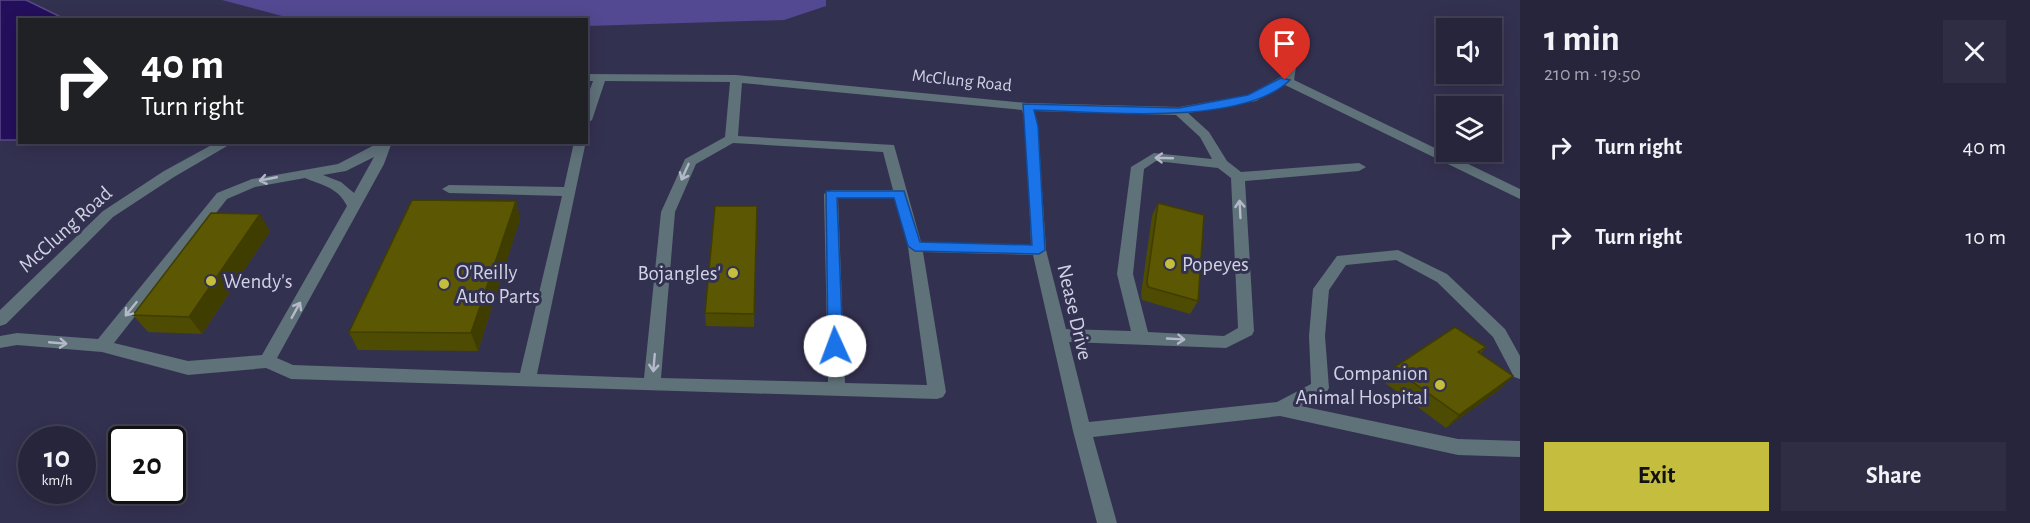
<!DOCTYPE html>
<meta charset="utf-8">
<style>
:root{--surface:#26253c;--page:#2e2d43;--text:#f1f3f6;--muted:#a4a5af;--line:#424256;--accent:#c4bd3e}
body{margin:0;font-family:"Alegreya Sans",sans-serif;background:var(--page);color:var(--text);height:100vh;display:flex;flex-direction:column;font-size:22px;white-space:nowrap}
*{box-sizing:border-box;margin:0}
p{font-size:20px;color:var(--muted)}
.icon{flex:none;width:33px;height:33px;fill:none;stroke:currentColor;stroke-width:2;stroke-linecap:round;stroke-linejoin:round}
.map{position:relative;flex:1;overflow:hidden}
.panel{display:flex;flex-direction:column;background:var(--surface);width:510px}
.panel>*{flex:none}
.guide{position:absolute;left:18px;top:18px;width:570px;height:126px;border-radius:0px;box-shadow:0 3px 15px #0003,0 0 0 2px var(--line);background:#202124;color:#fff;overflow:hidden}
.controls{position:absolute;left:1436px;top:18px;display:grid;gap:12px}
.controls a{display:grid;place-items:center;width:66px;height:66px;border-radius:0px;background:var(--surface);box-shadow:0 3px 15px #0003,0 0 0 2px var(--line);font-size:30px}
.speed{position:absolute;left:18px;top:426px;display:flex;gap:12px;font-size:30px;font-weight:700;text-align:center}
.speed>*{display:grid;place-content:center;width:78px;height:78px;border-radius:50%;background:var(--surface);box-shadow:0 3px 15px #0003,0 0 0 2px var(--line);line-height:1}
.speed small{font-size:15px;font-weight:400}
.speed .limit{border:3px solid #111;border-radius:9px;background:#fff;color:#111}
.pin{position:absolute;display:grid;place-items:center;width:51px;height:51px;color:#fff;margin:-62px -26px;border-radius:50% 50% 50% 0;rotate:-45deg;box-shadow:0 0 6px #0007}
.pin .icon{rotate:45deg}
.me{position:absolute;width:66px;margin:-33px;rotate:358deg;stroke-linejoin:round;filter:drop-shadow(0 0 4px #0008)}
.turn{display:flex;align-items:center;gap:21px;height:126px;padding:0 24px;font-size:27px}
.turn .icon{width:78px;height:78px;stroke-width:2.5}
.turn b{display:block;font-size:42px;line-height:51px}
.round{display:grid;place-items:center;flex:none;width:63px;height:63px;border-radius:0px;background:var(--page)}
.headline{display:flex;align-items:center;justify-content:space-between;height:102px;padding:0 24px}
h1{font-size:36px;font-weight:700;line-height:45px}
.primary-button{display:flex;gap:12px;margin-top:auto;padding:12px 24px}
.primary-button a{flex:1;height:69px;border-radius:0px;background:var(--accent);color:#111;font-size:24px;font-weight:700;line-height:69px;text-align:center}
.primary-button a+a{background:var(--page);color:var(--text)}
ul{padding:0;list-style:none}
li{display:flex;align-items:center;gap:18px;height:90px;padding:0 24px}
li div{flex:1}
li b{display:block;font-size:22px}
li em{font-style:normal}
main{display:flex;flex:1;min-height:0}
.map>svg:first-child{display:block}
.green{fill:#524992}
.water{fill:#240f5c;stroke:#584985;stroke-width:1.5}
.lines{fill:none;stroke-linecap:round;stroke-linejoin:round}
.minor{fill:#5f7179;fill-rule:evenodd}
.wall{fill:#4e4b02}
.shaded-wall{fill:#403d01}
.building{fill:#5b5702;stroke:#403d01;stroke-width:1.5}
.oneway{stroke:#b4b9ca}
.route{fill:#1a73e8;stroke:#114b97;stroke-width:1.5}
.poi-dot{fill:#c4bd3e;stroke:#333150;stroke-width:2}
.labels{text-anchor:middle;stroke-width:6;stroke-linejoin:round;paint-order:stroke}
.far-street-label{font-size:18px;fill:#d1d1e5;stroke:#333150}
.street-label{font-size:21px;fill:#d1d1e5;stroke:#333150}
.poi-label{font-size:21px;fill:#d1d1e5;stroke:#333150;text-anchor:start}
</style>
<main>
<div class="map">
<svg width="1520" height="523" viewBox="0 0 1520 523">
<rect width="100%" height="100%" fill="#333150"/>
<!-- green -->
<path class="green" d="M222,0H826V6L784,20L587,26L586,20L293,19Z"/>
<!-- water -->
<path class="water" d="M0,0H26L65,19L20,20L19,140H0Z"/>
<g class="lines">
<!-- minor -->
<g class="minor">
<path d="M1295,37L1300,40L1294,80L1520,189V199L1285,85L1256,101L1188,113L1209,132L1227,161L1241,172L1359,163L1366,167L1359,171L1245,181L1254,331L1252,335L1226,348L1069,342L1089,422L1277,402L1311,384L1309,336L1313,289L1337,256L1398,250L1447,274L1505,329L1520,356V379L1514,377L1493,337L1437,282L1396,260L1346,265L1329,290L1325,336L1329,388L1326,393L1301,406L1458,439L1520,441V457L1458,455L1280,416L1093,437L1117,523H1097L1073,431L1033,255L923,252L946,392L943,397L937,399L291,379L266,368L188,375L102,352L17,345L0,348V336L17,333L98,339L217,193L252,179L338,164L380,142H390L391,145L384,164L277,358L293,365L520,373L562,196L449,193L442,189L449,185L564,187L574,142L586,141L537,374L644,378L661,212L685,159L725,137L730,82L605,81L592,120L586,124V100L593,81H586V74L736,75L1027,103L1179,107L1249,95L1284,75L1290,40ZM742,83L1022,110L1026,126L1031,245L921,242L894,145L738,136ZM1034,111L1176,115L1200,137L1212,159L1154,153L1131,167L1117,274L1131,331L1066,329L1046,250L1038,126ZM733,143L883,152L893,190H831L824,194L828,382L661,378L675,212L696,164ZM374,157L354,193L341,182L323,175L346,171ZM1156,161L1218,168L1231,178L1238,328L1224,336L1148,332L1133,274L1144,169ZM305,178C321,185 338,187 347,206L262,355L188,361L114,343L227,199L255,187ZM838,198H895L908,247L927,385L845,383Z"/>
<path d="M217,142H234L174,177L113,217L6,324L0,326V310L103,211L164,171Z"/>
</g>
</g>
<!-- wall -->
<g class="wall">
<path d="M516,201L520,219L478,351L358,350L349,332Z"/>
<path d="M1158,203L1198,301L1190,314L1142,300L1141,294L1152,216Z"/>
<path d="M757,219L754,327L706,326L705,313Z"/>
<path d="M270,231L202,334L148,332L133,315Z"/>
<path d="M1486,347L1480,354L1500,389L1446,428L1381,380L1393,368Z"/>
</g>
<!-- shaded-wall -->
<g class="shaded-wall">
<path d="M516,201L520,219L478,351L471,333Z"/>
<path d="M260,214L270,231L202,334L189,317Z"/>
<path d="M1513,376L1500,389L1446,428L1459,415Z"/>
</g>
<!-- building -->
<g class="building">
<path d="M412,200L516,201L471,333L349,332Z"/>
<path d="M1158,203L1204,215L1198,301L1148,287L1147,281Z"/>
<path d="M715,206H757L754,314L705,313Z"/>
<path d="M211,213L260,214L189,317L133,315Z"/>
<path d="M1455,327L1486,347L1478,352L1513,376L1459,415L1393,368Z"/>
</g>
<!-- one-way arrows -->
<defs><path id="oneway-shaft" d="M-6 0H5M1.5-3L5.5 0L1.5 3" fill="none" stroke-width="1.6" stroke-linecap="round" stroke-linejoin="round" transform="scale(1.5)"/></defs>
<g class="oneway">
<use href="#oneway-shaft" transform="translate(1164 158) rotate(-178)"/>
<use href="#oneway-shaft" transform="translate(685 172) rotate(114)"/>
<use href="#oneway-shaft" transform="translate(268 179) rotate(169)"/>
<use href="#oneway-shaft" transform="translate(1240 209) rotate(-93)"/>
<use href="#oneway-shaft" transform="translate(131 309) rotate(129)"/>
<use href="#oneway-shaft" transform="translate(296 310) rotate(-61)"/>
<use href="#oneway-shaft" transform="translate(1176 339) rotate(3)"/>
<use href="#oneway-shaft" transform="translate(58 343) rotate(5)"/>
<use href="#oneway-shaft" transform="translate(654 363) rotate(95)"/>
</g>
<!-- route -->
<path class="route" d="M1281,78L1290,80C1242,127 1097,112 1034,110L1038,126L1045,250L1039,254L915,251L908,246L894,198H837L843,346L841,350H830L828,346L826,191H904L920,242L1032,245L1023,104L1179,108L1248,95Z"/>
<!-- markers -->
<g class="poi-dot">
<circle cx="1170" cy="264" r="6"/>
<circle cx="733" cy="273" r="6"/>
<circle cx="211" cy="281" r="6"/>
<circle cx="444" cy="284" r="6"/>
<circle cx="1440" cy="385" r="6"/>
</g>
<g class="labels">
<!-- far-street labels -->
<g class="far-street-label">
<text transform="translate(962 80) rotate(6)" y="6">McClung Road</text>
</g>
<!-- street labels -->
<g class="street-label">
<text transform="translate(65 229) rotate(-42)" y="7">McClung Road</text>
<text transform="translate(1075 312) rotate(77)" y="7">Nease Drive</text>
</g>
<!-- poi labels -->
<g class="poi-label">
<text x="1182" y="271">Popeyes</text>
<text x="456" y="279">O'Reilly<tspan x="456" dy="24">Auto Parts</tspan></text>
<text x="721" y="280" text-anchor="end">Bojangles'</text>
<text x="223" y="288">Wendy's</text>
<text x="1428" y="380" text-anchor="end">Companion<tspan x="1428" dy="24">Animal Hospital</tspan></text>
</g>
</g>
</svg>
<div class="controls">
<a><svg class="icon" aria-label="sound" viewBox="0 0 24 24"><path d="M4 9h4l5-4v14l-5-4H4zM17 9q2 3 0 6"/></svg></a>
<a><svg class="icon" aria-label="layers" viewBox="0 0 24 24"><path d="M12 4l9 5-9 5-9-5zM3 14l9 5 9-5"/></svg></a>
</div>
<div class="speed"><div>10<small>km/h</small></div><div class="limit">20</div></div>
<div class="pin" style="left:1285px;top:80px;background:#d93025"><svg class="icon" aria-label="arrive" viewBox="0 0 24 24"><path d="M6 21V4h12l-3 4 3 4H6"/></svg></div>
<svg class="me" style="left:835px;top:346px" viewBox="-20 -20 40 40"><circle r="19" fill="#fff"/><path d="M0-13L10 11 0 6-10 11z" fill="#1a73e8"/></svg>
<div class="guide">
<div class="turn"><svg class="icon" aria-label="right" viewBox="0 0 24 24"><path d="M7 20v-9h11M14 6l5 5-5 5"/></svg><div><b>40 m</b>Turn right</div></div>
</div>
</div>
<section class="panel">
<div class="headline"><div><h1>1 min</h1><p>210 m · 19:50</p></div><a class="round"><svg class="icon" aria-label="close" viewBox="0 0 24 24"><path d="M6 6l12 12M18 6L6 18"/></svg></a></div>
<ul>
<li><svg class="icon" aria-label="right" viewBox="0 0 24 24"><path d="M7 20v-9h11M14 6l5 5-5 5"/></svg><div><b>Turn right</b></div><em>40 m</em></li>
<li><svg class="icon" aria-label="right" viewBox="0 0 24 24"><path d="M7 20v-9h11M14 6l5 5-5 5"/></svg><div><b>Turn right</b></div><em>10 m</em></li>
</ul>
<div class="primary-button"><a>Exit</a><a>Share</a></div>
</section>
</main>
